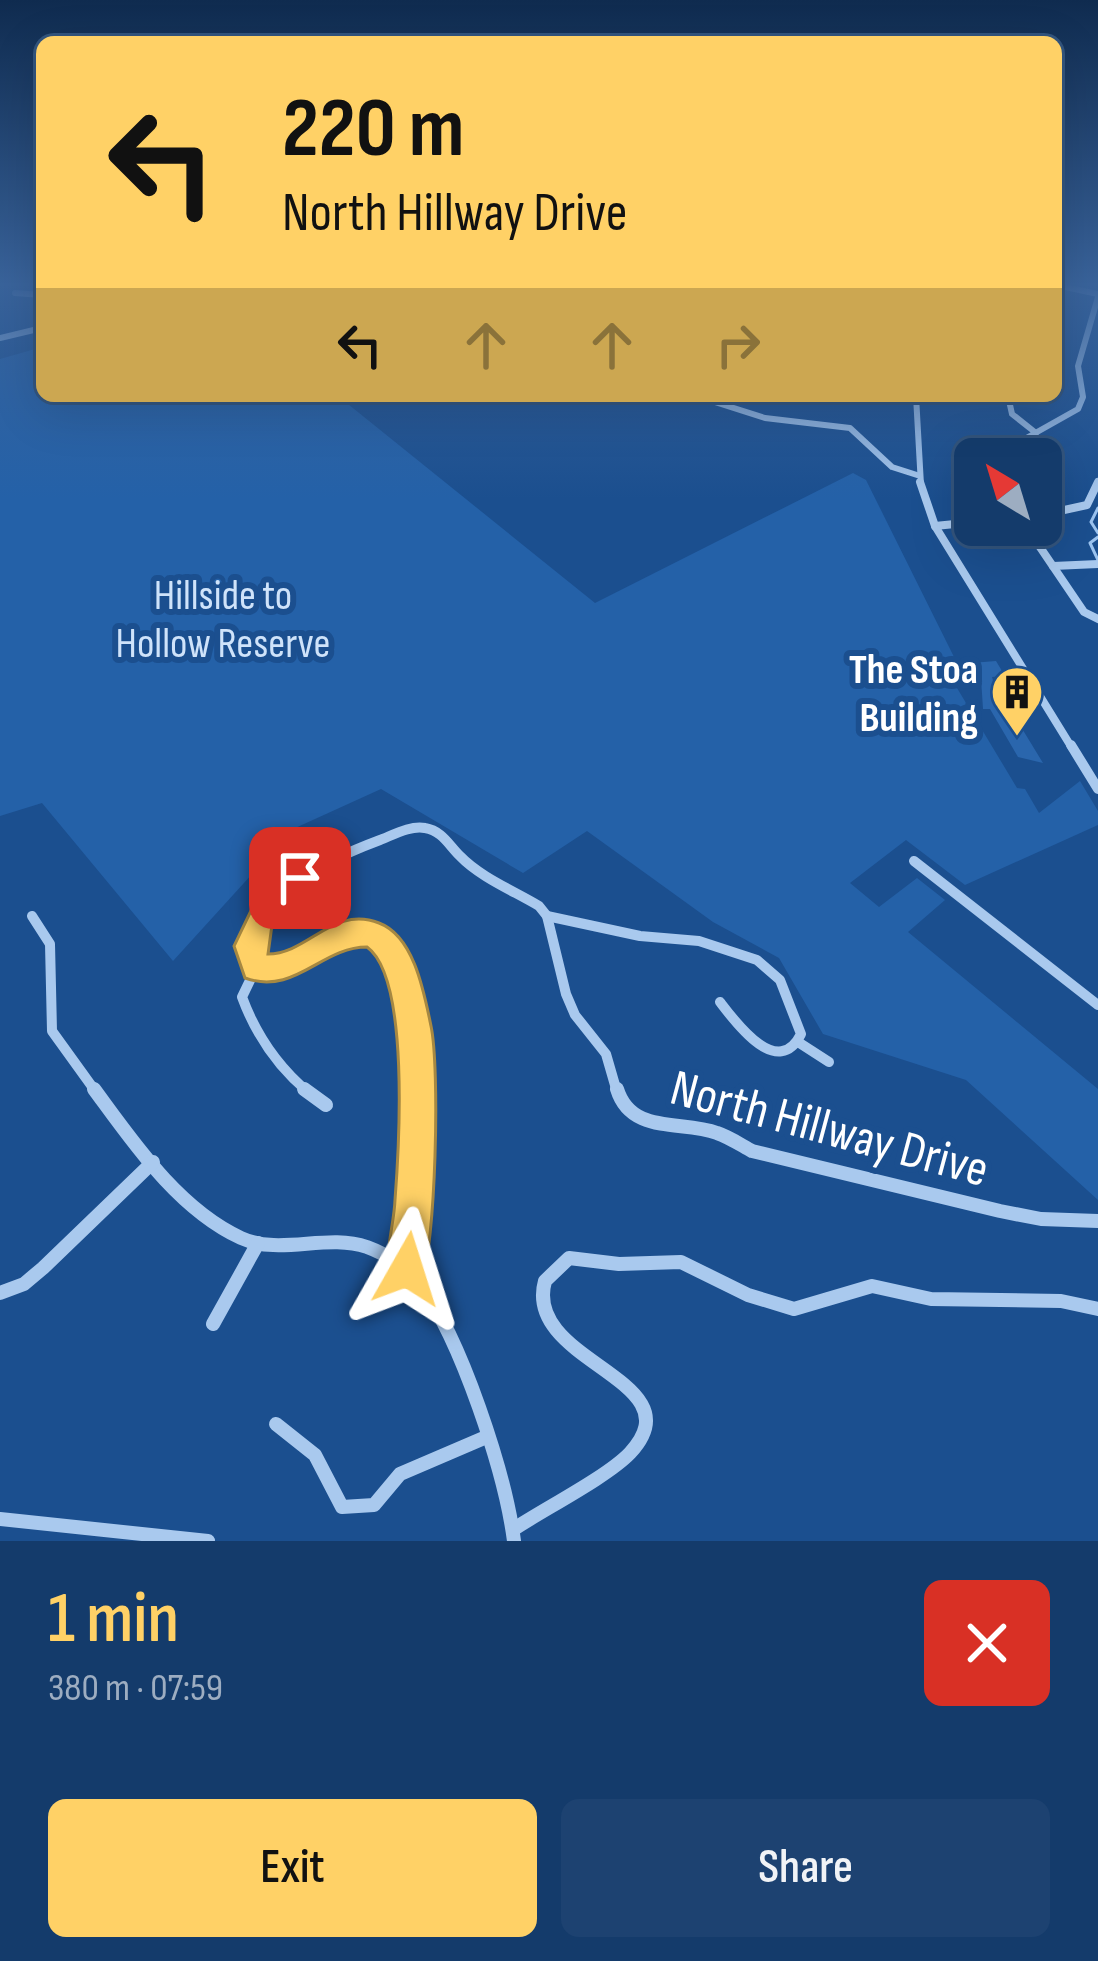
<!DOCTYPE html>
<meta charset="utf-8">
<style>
:root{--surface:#143b6b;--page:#1d4271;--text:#f1f3f6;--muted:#9dadc1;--line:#33557e;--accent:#ffd166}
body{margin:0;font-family:"Sofia Sans Condensed",sans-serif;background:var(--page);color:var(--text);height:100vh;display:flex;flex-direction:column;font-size:45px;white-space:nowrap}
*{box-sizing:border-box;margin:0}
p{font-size:39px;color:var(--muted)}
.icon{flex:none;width:66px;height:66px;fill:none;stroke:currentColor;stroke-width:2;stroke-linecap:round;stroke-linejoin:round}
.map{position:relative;height:1541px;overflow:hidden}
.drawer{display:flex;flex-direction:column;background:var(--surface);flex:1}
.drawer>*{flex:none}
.banner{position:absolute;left:36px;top:36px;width:1026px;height:366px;border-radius:18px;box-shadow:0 12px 48px #0002,0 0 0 3px var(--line);background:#ffd166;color:#111;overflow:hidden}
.needle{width:78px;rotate:322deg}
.fabs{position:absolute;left:954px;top:438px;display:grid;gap:24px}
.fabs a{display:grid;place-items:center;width:108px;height:108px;border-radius:18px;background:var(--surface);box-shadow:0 12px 48px #0002,0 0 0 3px var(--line);font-size:60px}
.pin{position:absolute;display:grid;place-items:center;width:102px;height:102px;color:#fff;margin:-51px;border-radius:24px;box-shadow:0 6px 18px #0006}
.me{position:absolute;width:132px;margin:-66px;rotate:6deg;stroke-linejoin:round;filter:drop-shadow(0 0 9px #0008)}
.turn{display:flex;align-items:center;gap:42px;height:252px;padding:0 48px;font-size:54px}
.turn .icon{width:156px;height:156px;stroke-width:2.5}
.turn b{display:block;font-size:84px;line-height:102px}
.lanes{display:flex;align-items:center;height:114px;padding:0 48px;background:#0003;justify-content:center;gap:60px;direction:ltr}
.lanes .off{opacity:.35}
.round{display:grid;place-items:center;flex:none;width:126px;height:126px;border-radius:18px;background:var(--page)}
.overview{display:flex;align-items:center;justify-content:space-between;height:204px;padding:0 48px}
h1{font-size:72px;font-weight:600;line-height:90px;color:var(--accent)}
.button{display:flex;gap:24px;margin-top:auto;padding:24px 48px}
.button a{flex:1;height:138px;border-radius:18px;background:var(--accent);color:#111;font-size:48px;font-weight:600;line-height:138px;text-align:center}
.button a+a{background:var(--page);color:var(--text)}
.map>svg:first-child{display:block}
.green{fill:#2461a8}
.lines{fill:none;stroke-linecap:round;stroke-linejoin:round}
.stream{stroke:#9cc4f0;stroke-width:3}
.building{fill:#2a66ad}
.minor-far3{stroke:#a9c9ee;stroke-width:6}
.minor-far2{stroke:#a9c9ee;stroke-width:8}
.minor-far1{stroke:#a9c9ee;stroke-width:10}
.minor{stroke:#a9c9ee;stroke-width:14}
.route{fill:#ffd166;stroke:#a68842;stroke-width:3}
.labels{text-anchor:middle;stroke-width:12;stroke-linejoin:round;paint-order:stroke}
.park-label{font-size:42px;fill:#cfe3fa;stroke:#1b4f8f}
.poi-label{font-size:42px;font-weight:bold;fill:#fff;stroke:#1b4f8f;text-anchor:end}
.near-street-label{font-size:51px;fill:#fff;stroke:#1b4f8f}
</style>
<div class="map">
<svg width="1098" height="1541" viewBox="0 0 1098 1541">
<rect width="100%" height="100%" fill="#1b4f8f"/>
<!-- green -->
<path class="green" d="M42,347V396H338L595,603L853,473L866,480L956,661L942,663L1017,788L1025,789L1039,813L1080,781L1098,811V825L965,885L906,840L850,883L879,907L917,878L945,900L908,932L1098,1089V1200L966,1080L823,1034L779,958L713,922L587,831L523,873L381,789L293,829L173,961L42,803L0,816V359Z"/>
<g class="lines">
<!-- stream -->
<g class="stream">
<path d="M1098,508L1091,522L1098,533"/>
<path d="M1098,537L1090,543L1098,560"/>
</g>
</g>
<!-- building -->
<path class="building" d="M996,661L1005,676L992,677L1004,718L1015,717L1043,763L1018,757L990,709H983L981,678L955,680L946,665Z"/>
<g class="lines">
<!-- minor-far3 -->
<g class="minor-far3">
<path d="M1056,285L1098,294"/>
<path d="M15,293L42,295"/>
<path d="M0,338L42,328"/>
<path d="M696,396L765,418L850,428L892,467L917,475"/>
<path d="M916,396L921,485"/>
<path d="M1008,396L1012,414L1036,433"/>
<path d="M1007,459L1014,445L1078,409L1083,397L1078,366L1098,297"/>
</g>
<!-- minor-far2 -->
<g class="minor-far2">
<path d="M920,482L935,526L1072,748"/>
<path d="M1041,515L1087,505L1098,482"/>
<path d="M1025,525L1084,612L1098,619"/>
<path d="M935,526L975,522"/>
<path d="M1053,566L1098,564"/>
</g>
<!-- minor-far1 -->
<g class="minor-far1">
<path d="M1071,745L1098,789"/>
<path d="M914,861L1098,1005"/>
<path d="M32,916L50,944L52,1031L96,1092"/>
<path d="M547,916L640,936L699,941L757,960L780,980L801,1034C778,1080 736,1023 720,1002"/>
<path d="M256,968L242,997C256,1035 277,1066 308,1092"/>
<path d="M798,1042L829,1062"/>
<path d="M416,1092C417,1049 411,915 342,933C309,942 292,970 256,968C237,900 329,859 380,840C393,835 411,825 425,828C442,831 448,844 460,856C480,877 514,891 539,906L547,916L566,994L575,1015L606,1054L617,1092"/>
</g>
<!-- minor -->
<g class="minor">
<path d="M94,1089C133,1142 178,1209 241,1238C281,1256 326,1233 367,1247C386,1254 407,1267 420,1284C461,1339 505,1472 514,1541"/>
<path d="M304,1089L326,1105"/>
<path d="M617,1089C631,1135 682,1120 717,1133C729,1137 741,1145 752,1151L1000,1211L1041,1219L1098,1221"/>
<path d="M407,1269L416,1089"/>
<path d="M0,1293L24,1284L43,1268L153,1162"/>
<path d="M213,1324L258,1243"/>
<path d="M276,1424L315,1455L342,1507L374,1505L400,1474L484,1438"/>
<path d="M0,1519L208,1541"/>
<path d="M514,1529C544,1509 607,1477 630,1453C699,1379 522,1363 545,1281L569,1258L619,1264L681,1262L748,1295L794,1309L872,1286L931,1299L1061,1301L1098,1309"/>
</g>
</g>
<!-- sky -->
<linearGradient id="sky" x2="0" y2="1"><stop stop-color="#0f2b4f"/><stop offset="0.57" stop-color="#39639b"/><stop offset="1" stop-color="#39639b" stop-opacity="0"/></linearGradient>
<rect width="1098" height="499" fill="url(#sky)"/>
<!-- route -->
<path class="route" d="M300,866L311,869L315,878L272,925L268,954C308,954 333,905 379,923C414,936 424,992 431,1026C440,1068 436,1245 421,1283L407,1289L393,1283C382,1257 394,1228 395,1200C399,1148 410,978 367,947C321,947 295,996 245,978L234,946L259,894Z"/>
<!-- icons -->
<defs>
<g id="building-pin" transform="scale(2.7)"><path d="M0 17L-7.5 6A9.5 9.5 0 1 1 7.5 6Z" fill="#ffd166" stroke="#1b4f8f"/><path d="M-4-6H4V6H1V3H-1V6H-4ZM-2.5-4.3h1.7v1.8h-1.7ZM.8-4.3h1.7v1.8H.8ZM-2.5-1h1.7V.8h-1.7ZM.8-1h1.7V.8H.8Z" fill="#111"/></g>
</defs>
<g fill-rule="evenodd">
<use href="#building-pin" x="1017" y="692"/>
</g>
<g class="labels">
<!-- park labels -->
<g class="park-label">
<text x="223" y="609">Hillside to<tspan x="223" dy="48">Hollow Reserve</tspan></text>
</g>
<!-- poi labels -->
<g class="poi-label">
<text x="978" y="683">The Stoa<tspan x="978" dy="48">Building</tspan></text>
</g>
<!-- near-street labels -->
<g class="near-street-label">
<text transform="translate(830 1127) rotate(15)" y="18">North Hillway Drive</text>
</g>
</g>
</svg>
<div class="fabs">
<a><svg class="needle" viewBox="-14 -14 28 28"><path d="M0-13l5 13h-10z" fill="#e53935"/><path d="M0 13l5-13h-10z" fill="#9dadc1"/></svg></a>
</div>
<div class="pin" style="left:300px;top:878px;background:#d93025"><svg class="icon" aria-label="arrive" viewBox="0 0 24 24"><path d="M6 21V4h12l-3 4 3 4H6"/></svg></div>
<svg class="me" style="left:407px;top:1269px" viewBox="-20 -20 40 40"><path d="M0-17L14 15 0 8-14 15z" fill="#ffd166" stroke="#fff" stroke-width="4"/></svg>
<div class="banner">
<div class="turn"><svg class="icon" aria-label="left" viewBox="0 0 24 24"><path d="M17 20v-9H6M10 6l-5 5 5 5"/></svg><div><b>220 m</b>North Hillway Drive</div></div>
<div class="lanes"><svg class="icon" aria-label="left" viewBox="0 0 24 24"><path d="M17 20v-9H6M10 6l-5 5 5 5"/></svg><svg class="icon off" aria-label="ahead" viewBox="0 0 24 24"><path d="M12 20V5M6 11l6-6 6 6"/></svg><svg class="icon off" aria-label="ahead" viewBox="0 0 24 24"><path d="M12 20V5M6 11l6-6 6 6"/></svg><svg class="icon off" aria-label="right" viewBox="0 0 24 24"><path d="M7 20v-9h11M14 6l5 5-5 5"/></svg></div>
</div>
</div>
<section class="drawer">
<div class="overview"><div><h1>1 min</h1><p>380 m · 07:59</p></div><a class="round" style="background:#d93025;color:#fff"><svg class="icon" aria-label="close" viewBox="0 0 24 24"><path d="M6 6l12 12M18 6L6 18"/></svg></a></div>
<div class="button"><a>Exit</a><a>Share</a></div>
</section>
